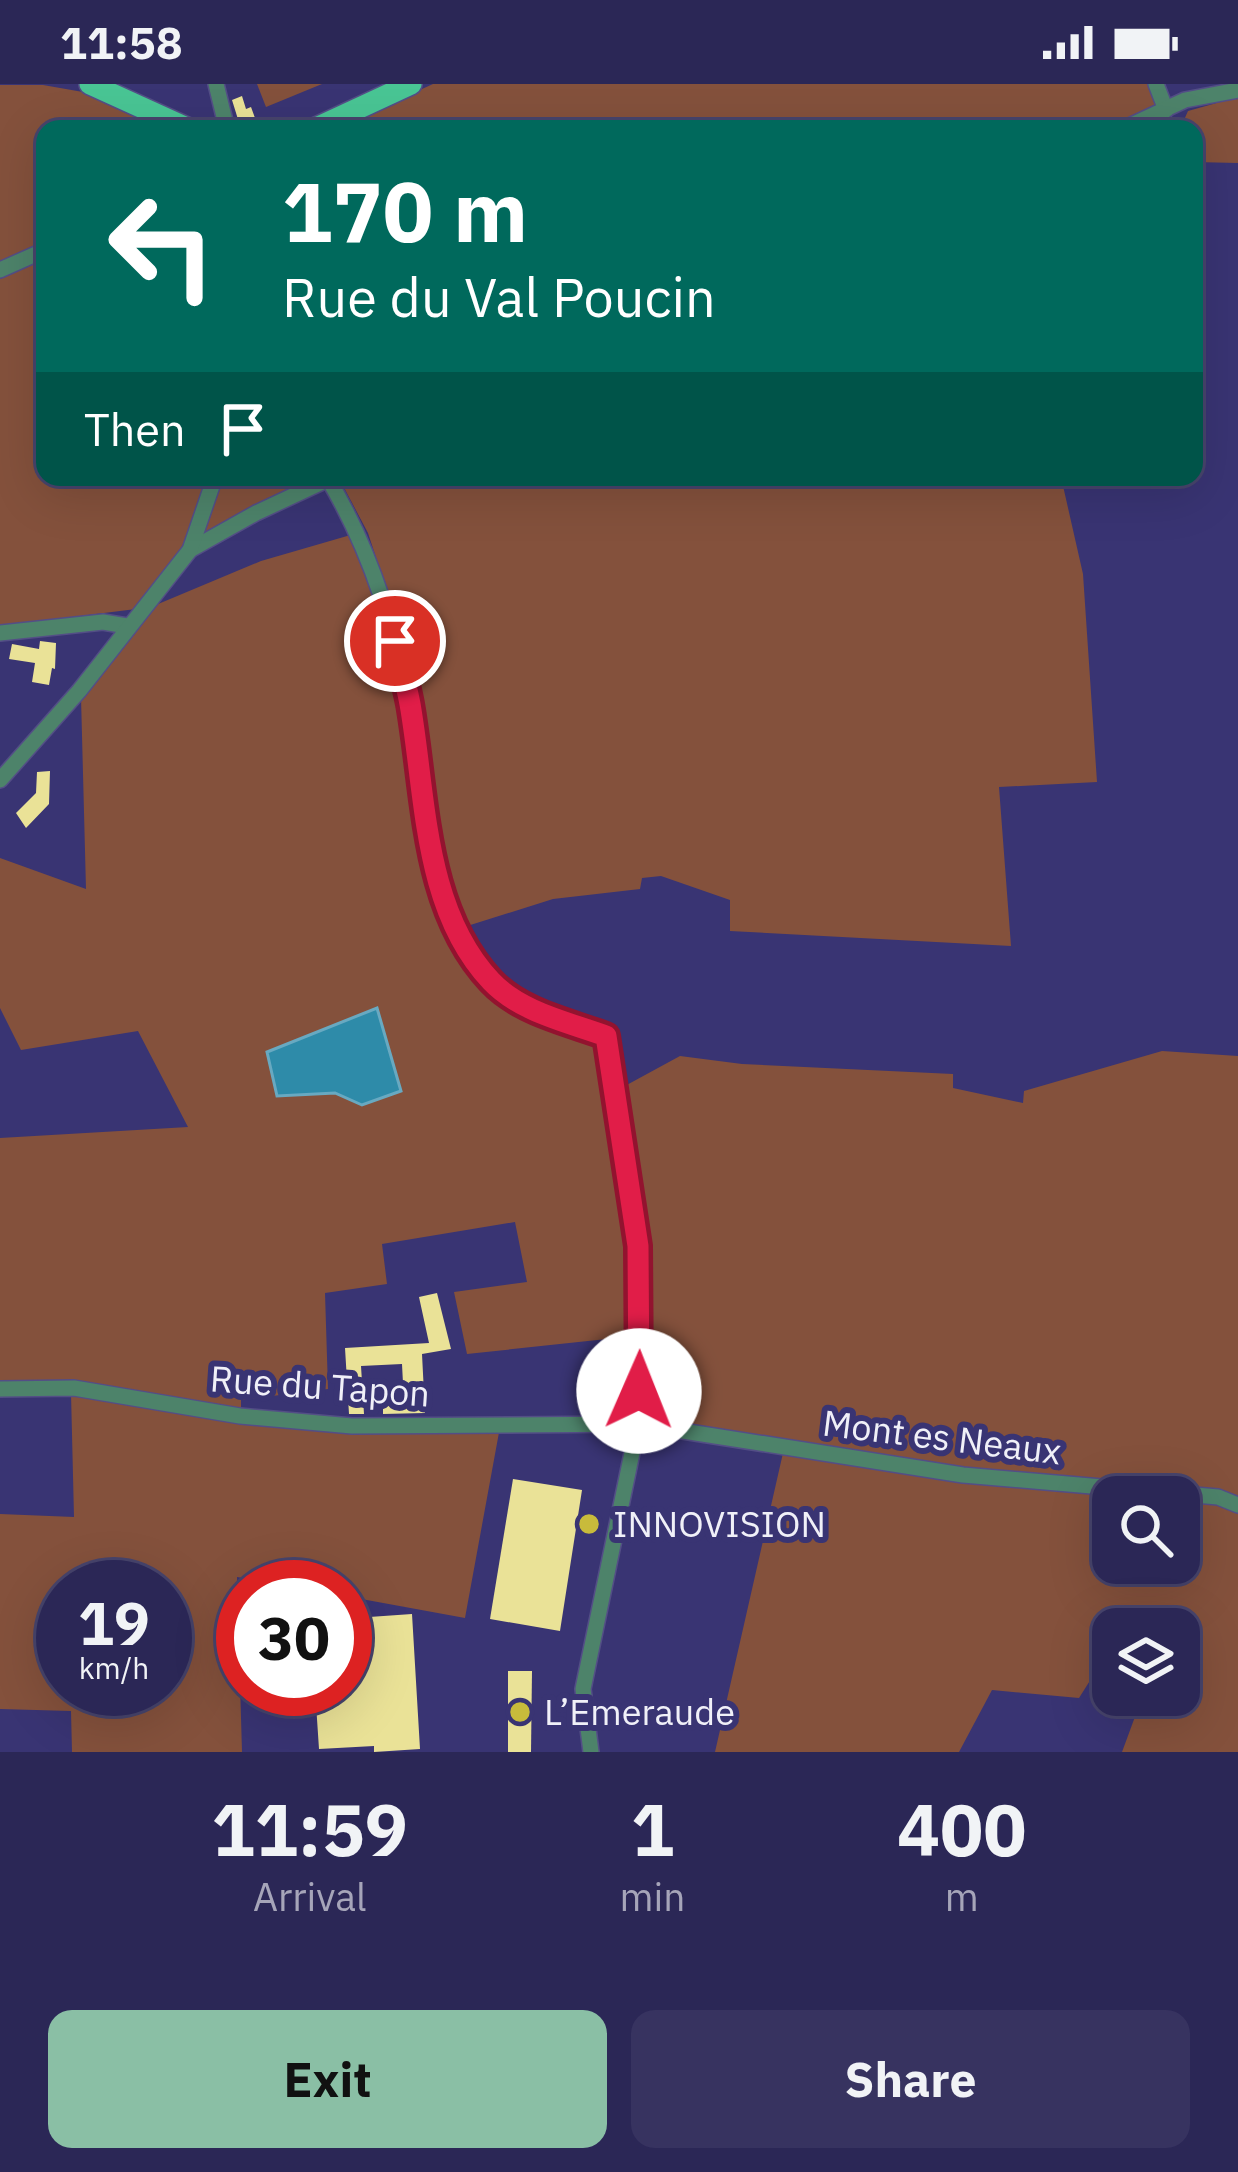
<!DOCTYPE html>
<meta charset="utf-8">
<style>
:root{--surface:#2b2756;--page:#373360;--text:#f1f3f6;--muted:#a6a5b9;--line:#47446c;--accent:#8abfa5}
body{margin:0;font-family:"IBM Plex Sans",sans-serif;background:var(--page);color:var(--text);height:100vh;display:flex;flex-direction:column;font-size:45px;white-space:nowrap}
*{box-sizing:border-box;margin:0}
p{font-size:39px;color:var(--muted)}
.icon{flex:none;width:66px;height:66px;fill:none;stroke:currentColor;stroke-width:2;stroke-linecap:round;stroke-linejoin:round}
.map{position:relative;height:1668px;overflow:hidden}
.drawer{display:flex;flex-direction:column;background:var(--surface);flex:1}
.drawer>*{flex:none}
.guide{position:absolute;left:36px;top:36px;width:1167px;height:366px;border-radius:24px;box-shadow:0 12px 48px #0002,0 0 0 3px var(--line);background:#00695c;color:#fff;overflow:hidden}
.fabs{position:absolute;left:1092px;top:1392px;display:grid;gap:24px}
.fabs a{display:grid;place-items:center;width:108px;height:108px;border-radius:24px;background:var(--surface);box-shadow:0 12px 48px #0002,0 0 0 3px var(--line);font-size:60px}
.speed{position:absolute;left:36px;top:1476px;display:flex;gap:24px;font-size:60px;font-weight:700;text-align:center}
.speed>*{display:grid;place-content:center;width:156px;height:156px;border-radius:50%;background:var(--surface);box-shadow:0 12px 48px #0002,0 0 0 3px var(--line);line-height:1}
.speed small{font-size:30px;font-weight:400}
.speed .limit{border:18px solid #d22;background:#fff;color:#111}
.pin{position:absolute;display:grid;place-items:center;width:102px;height:102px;color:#fff;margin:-51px;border:6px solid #fff;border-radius:50%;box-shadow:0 3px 12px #0007}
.me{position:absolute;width:132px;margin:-66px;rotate:1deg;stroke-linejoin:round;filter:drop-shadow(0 0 9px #0008)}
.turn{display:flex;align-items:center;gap:42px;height:252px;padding:0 48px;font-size:54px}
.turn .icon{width:156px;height:156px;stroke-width:2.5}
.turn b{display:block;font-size:84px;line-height:102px}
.then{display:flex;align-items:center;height:114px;padding:0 48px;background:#0003;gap:24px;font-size:45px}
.eta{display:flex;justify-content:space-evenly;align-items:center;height:204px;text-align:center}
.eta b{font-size:72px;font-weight:800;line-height:84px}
.action{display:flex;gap:24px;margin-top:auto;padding:24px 48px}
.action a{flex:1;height:138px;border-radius:24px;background:var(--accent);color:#111;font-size:48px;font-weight:800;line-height:138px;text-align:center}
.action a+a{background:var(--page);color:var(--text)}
.status{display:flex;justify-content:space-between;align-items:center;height:84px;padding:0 60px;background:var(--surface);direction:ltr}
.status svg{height:33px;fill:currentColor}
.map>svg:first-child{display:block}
.green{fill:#84513c;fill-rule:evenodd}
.water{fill:#2e8ba9;stroke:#68a9c1;stroke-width:3}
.building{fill:#eae297}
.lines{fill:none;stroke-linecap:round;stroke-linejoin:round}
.minor-casing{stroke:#534e86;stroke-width:18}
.major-casing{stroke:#534e86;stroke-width:24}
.minor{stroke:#4d836a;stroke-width:15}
.major{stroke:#49c594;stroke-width:21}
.route-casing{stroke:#92132f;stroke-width:30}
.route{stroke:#e11d48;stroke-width:21}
.poi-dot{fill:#c8bb3b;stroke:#393473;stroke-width:4.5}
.labels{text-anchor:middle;stroke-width:12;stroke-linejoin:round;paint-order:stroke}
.street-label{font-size:36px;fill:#f0f0f8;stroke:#393473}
.poi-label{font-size:36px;fill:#f0f0f8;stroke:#393473;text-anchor:start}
</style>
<div class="status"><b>11:58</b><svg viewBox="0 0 49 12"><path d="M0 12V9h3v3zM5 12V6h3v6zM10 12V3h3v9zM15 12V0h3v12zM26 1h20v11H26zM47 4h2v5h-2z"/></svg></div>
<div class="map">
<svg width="1238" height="1668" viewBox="0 0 1238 1668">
<rect width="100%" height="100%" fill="#393473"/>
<!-- green -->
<g class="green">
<path d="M257,0H322L266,23Z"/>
<path d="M433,0H1148L1157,21L1105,45H334Z"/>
<path d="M0,1H43L100,11L172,45H45V158L0,178Z"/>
<path d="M1238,13V79L1194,78V45H1180L1188,27Z"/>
<path d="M45,174V393H211L184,463L136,525L0,542V195Z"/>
<path d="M223,393H322L198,458Z"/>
<path d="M346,393H1061L1083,490L1097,698L999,703L1011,862L730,847V816L661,792L642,794L640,805L553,815L464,843L434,748L411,581L368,449L341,398Z"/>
<path d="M354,450L391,566L423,760L493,907L526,932L592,953L599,964L634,1180L635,1252L467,1270L454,1208L527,1198L515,1138L382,1160L387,1200L325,1209L328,1305L241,1316V1326L0,1302V1054L188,1043L138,947L21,966L0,924V774L86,805L81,613L151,523L261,477Z"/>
<path d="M1162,967L1238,972V1416L922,1380L646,1336V1145L623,1003L680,972L742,980L953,990V1004L1023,1019L1024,1007Z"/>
<path d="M71,1309L353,1349L500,1343L465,1534L345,1512V1503H294L237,1493L242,1668H72L71,1627L0,1625V1430L74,1433ZM63,1503H165V1605H63Z"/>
<path d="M783,1369L1167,1413H1113V1479H1179V1414L1218,1417L1238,1426V1668H1122L1143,1611H1179V1545H1113V1595H1091L1079,1614L992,1606L959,1668H715Z"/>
</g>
<!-- water -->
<path class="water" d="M377,924L401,1007L362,1021L335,1009L277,1012L267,968Z"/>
<!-- building -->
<g class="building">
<path d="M242,12L246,25L251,23L259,45H241L232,16Z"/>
<path d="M40,557L56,559L55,585L52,584L49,601L32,598L35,579L9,575L12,560L39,565Z"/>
<path d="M50,687L49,720L26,744L16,729L36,709L37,688Z"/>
<path d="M437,1209L451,1265L422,1270L425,1329L383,1330V1320L404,1319L402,1280L361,1282L364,1330H349L345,1264L429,1259L419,1213Z"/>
<path d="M513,1395L582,1406L560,1547L490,1535Z"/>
<path d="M354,1510L355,1534L412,1530L420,1665L374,1668V1662L319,1665L315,1605H345V1511Z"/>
<path d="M508,1587H532L531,1668H508Z"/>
</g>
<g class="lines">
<!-- minor casing -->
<g class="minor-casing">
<g id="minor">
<path d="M216,0L227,45"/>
<path d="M1156,0L1166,26"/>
<path d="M1123,45L1185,16L1238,6"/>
<path d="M0,186L45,166"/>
<path d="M327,393C368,461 393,538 409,617C427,710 422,822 491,896C519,927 568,938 606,952L638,1162L641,1242L638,1340L583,1605L591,1668"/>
<path d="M190,466L256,429L333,393"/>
<path d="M0,549L103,538L127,542"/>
<path d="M0,696L79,607L190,466L215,393"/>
<path d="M0,1305L74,1304L240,1332L352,1342L638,1340L963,1391L1218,1413L1238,1421"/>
</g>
</g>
<!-- major casing -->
<g class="major-casing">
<g id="major">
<path d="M90,0L189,45"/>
<path d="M314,45L411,0"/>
</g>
</g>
<!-- minor -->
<use href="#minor" class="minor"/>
<!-- major -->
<use href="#major" class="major"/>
</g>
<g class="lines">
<!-- route casing -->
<g class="route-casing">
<path id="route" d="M395,557C400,578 406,599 410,620C426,711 423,825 491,897C520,928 568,938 606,952L638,1162L639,1307"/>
</g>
<!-- route -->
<use href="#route" class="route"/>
</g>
<!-- markers -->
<g class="poi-dot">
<circle cx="589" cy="1440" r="12"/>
<circle cx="520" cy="1628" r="12"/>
</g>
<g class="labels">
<!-- street labels -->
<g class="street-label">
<text transform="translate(320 1302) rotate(4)" y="13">Rue du Tapon</text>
<text transform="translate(942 1353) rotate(7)" y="13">Mont es Neaux</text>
</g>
<!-- poi labels -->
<g class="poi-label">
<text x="613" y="1453">INNOVISION</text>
<text x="544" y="1641">L’Emeraude</text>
</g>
</g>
</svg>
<div class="fabs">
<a><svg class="icon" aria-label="search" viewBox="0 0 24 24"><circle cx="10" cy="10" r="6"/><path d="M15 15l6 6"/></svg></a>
<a><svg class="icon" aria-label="layers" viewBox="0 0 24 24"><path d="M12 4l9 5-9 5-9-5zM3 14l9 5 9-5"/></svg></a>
</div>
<div class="speed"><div>19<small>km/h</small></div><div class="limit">30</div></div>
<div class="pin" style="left:395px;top:557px;background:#d93025"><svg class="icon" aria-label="arrive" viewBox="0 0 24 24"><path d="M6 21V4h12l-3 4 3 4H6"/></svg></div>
<svg class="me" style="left:639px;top:1307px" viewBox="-20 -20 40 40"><circle r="19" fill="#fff"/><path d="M0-13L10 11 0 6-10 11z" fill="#e11d48"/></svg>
<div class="guide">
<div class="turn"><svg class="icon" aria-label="left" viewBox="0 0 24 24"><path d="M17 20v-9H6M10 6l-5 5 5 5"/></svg><div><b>170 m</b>Rue du Val Poucin</div></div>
<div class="then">Then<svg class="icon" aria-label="arrive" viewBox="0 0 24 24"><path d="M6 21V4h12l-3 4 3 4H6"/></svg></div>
</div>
</div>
<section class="drawer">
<div class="eta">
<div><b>11:59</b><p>Arrival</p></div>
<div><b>1</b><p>min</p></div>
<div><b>400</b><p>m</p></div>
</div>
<div class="action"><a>Exit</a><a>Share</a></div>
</section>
